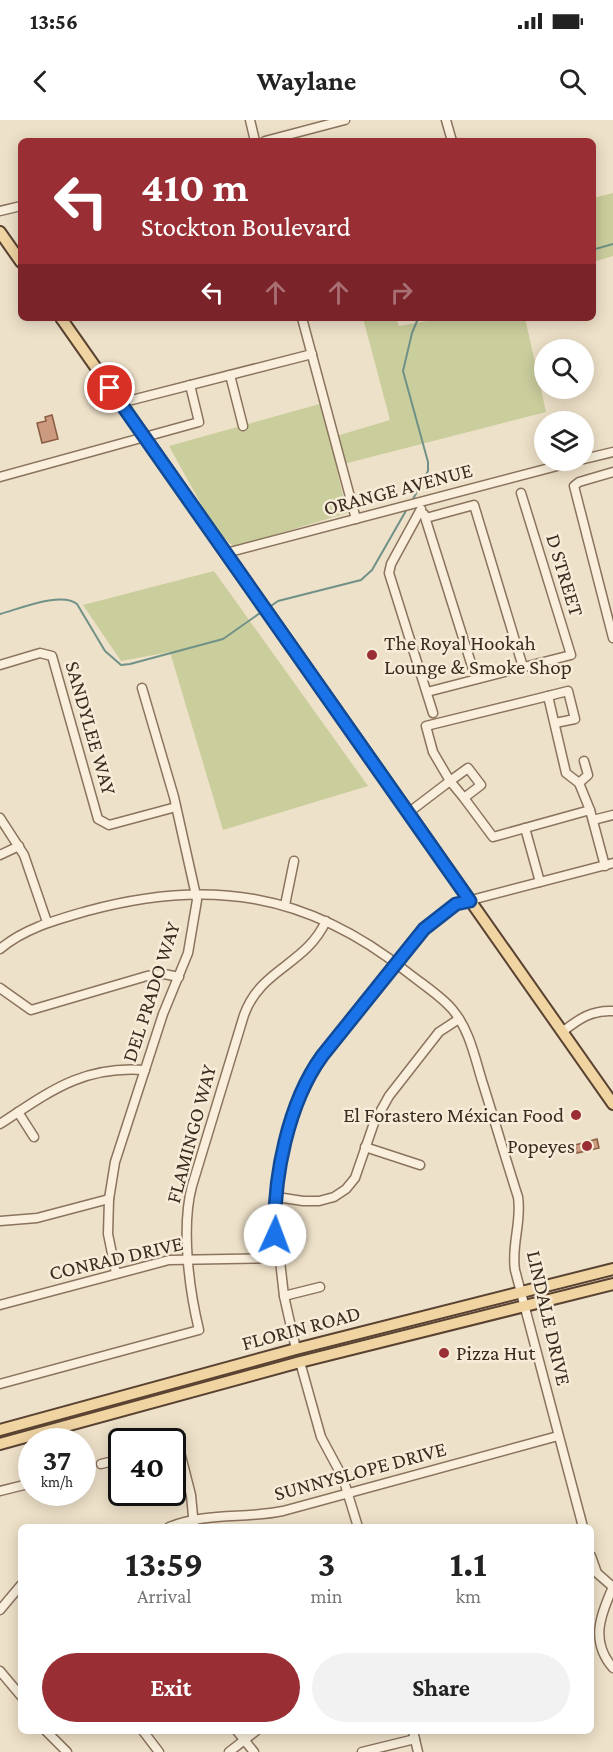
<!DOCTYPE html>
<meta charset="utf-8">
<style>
:root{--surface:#fff;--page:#f2f2f2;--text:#222;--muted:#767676;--accent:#992e34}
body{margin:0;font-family:"Crimson Pro",serif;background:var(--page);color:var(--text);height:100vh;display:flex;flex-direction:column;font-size:22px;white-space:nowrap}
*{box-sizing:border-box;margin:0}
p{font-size:20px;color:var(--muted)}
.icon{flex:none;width:33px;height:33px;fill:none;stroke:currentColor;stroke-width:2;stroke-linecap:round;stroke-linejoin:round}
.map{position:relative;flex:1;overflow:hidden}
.sheet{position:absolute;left:18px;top:1404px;width:576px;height:210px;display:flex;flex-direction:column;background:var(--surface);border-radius:9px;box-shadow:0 3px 15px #0003}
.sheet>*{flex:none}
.hud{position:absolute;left:18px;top:18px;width:578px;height:183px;border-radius:9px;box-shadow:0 3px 15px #0003;background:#992e34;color:#fff;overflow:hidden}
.tools{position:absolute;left:534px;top:219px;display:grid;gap:12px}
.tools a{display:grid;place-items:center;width:60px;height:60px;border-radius:50%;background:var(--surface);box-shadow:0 3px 15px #0003;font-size:30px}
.speed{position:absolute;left:18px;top:1308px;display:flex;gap:12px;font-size:30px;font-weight:700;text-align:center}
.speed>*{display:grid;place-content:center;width:78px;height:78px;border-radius:50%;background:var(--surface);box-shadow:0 3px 15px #0003;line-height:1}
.speed small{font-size:15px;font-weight:400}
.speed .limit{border:3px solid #111;border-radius:9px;background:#fff;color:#111}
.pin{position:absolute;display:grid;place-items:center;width:51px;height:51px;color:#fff;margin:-26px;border:3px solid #fff;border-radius:50%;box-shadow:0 2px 6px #0007}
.me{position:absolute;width:66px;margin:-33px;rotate:2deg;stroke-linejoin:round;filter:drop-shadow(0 0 4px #0008)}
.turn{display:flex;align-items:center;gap:21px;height:126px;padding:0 24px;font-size:27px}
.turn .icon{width:78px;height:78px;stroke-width:2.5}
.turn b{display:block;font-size:42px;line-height:51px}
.lanes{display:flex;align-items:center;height:57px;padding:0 24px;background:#0003;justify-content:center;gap:30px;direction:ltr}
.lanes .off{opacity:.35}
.eta{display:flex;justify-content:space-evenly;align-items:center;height:102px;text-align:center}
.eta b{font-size:36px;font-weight:700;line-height:42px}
.action{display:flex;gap:12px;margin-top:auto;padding:12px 24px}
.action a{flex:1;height:69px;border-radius:36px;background:var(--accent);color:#fff;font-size:24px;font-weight:700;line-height:69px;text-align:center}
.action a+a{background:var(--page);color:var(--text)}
.status{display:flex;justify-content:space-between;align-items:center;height:42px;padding:0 30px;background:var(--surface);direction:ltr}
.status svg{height:16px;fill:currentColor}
header{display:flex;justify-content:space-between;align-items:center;height:78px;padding:0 24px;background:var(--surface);font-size:27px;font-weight:700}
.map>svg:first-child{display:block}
.green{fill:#cacd9c}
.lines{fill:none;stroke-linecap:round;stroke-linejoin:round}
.stream{stroke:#709187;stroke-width:2}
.building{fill:#cc9b7f;stroke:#8a5c43;stroke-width:1.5}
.minor-casing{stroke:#8b735d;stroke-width:11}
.major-casing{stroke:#594231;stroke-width:14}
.minor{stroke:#f9efdc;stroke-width:8}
.major{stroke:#f0d4a2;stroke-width:10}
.route-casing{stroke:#114b97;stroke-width:15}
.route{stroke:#1a73e8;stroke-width:10}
.poi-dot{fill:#992e34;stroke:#f6ecd8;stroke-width:2}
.labels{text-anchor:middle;stroke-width:5;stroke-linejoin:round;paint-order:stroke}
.street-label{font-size:21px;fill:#3b2c21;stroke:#f6ecd8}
.poi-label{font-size:21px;fill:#3b2c21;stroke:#f6ecd8;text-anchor:start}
</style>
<div class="status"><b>13:56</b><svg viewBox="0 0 49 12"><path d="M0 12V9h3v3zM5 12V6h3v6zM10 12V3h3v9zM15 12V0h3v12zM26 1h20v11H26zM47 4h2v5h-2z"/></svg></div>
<header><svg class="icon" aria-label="back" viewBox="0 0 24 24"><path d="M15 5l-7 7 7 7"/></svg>Waylane<svg class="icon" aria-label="search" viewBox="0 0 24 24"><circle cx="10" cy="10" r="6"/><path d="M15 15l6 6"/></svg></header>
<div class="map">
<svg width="613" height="1632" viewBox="0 0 613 1632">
<rect width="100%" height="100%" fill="#eee1c9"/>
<!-- green -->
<g class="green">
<path d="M613,73V136L593,142V78Z"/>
<path d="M363,198H396L399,206L445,198H525L546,292L336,346L347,393L234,427L216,411L169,326L323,283L333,317L390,300Z"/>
<path d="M214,451L368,666L223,710L170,532L121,541L83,485Z"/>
</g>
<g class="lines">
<!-- stream -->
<g class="stream">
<path d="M592,130L613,124"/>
<path d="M412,381L428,351V342L403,251L412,213L417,201L421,198"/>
<path d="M268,488L278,481L361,460L372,450L407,389"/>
<path d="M0,494C19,489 62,471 77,484L105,531L121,545L130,544L223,519L263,491"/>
</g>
</g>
<!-- building -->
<g class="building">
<path d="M52,295L58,319L42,323L37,303L46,301L45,297Z"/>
<path d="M597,1019L599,1028L577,1033L575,1025Z"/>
</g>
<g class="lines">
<!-- minor casing -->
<g class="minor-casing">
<g id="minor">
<path d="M250,0L255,21"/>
<path d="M446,0L452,21"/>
<path d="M265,21L345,0"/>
<path d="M0,91L21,86"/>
<path d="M302,198L356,399"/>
<path d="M230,255L243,306"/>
<path d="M120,283L312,234"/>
<path d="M584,339L613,332"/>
<path d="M613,352L579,362L574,366L613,518"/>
<path d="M0,357L199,302L190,265"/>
<path d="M421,389L391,444L389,453L433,593"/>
<path d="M424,394L476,559"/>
<path d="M426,398L474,385L523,547"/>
<path d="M226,433L580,340"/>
<path d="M0,545L40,533L52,536L98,699L109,705L176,687"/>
<path d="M427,572L571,535L521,373"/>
<path d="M548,576L568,571L575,599L555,603"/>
<path d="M468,648L481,665L464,678L450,661Z"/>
<path d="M579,663L590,690"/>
<path d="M464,678L493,717L590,690L605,746"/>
<path d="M408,693L450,661L433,632L426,606L548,576L566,653L579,663L588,655L584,641"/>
<path d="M0,698L24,735L47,802"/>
<path d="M593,700L613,695"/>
<path d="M525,708L540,762"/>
<path d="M0,735L19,726"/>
<path d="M285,785L294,741"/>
<path d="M0,829C25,808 56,800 87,791C208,758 307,772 407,852C422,864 440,875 452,889C470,910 475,939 483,964C495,1002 506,1040 518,1077C522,1102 511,1125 515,1150L583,1407"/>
<path d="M0,868L31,890L147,856L164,854L179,857"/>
<path d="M562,912C579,899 591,890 613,891"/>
<path d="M18,992L34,1017"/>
<path d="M0,1004C49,972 83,945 145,950"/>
<path d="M365,1027L420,1045"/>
<path d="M277,1077L303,1081H319L334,1077L346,1069L355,1058L374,1003L389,976L439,912L459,899"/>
<path d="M0,1101L37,1098L109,1079"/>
<path d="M116,1153L108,1114L109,1079L115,1042L163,894L188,833L197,780L174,677L142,568"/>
<path d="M284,1176L320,1167"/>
<path d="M0,1185L169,1140L278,1138"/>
<path d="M296,1229L284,1176L275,1097L278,1058L283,1031L302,971L317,942L424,809L456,784L613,743"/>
<path d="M300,1242L321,1317L343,1358L358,1407"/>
<path d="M0,1264L199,1210C189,1169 181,1107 192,1066L244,895C261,848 305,846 326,801"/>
<path d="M172,1325L178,1324L191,1375L194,1407"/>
<path d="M101,1344L122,1339"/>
<path d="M0,1371L24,1365"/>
<path d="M169,1407C207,1392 245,1399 283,1391L558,1316"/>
<path d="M591,1436L597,1453L613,1467"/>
<path d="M613,1467C600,1496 590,1521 613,1548"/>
<path d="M0,1490L21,1465"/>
<path d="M0,1551L21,1576"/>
<path d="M46,1611L67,1632"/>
<path d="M143,1611L159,1632"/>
<path d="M237,1611L254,1632"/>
<path d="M413,1611L418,1632"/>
<path d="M229,1632L256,1611"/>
<path d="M362,1632L415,1619"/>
</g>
</g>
<!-- major casing -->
<g class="major-casing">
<g id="major">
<path d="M0,112L21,142"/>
<path d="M61,198L613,984"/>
<path d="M0,1310L296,1229L613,1149"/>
<path d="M0,1324L300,1242L613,1164"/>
</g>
</g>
<!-- minor -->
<use href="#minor" class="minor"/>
<!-- major -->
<use href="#major" class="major"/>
</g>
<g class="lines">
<!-- route casing -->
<g class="route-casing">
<path id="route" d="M110,268L470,781L456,784L424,809L322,936C288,983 273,1058 275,1115"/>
</g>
<!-- route -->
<use href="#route" class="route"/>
</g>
<!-- markers -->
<g class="poi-dot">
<circle cx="372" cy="535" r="6"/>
<circle cx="576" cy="995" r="6"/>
<circle cx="587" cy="1026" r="6"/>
<circle cx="444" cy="1233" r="6"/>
</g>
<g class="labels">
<!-- street labels -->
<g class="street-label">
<text transform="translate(398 369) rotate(-15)" y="7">ORANGE AVENUE</text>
<text transform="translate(565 455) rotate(73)" y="7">D STREET</text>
<text transform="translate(91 608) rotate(74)" y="7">SANDYLEE WAY</text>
<text transform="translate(151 872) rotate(-72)" y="7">DEL PRADO WAY</text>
<text transform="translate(191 1014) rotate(-75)" y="7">FLAMINGO WAY</text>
<text transform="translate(116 1138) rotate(-13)" y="7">CONRAD DRIVE</text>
<text transform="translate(549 1198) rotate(77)" y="7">LINDALE DRIVE</text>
<text transform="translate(301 1208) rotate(-15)" y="7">FLORIN ROAD</text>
<text transform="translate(360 1351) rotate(-15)" y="7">SUNNYSLOPE DRIVE</text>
</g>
<!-- poi labels -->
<g class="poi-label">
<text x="384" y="530">The Royal Hookah<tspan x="384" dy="24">Lounge &amp; Smoke Shop</tspan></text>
<text x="564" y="1002" text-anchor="end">El Forastero Méxican Food</text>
<text x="575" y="1033" text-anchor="end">Popeyes</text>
<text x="456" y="1240">Pizza Hut</text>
</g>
</g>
</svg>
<div class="tools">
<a><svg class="icon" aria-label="search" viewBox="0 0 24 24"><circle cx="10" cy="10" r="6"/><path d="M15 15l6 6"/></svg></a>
<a><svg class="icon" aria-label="layers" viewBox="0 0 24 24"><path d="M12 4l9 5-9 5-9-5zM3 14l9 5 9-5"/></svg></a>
</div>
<div class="speed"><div>37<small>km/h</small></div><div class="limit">40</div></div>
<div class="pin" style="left:110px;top:268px;background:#d93025"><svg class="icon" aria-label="arrive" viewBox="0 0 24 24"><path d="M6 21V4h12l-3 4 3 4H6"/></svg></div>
<svg class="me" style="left:275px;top:1115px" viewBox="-20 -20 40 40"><circle r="19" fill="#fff"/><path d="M0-13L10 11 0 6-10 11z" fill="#1a73e8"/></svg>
<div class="hud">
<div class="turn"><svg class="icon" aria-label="left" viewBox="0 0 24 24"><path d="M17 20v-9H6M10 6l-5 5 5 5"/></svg><div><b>410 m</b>Stockton Boulevard</div></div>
<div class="lanes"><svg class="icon" aria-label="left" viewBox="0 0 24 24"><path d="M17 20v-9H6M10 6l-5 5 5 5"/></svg><svg class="icon off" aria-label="ahead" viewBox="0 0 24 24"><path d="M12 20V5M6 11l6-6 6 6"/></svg><svg class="icon off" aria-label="ahead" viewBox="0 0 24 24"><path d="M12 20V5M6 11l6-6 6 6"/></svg><svg class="icon off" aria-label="right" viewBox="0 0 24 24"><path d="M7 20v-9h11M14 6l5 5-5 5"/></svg></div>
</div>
<section class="sheet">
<div class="eta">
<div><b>13:59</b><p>Arrival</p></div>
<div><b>3</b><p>min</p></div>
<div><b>1.1</b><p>km</p></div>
</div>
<div class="action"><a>Exit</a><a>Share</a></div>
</section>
</div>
